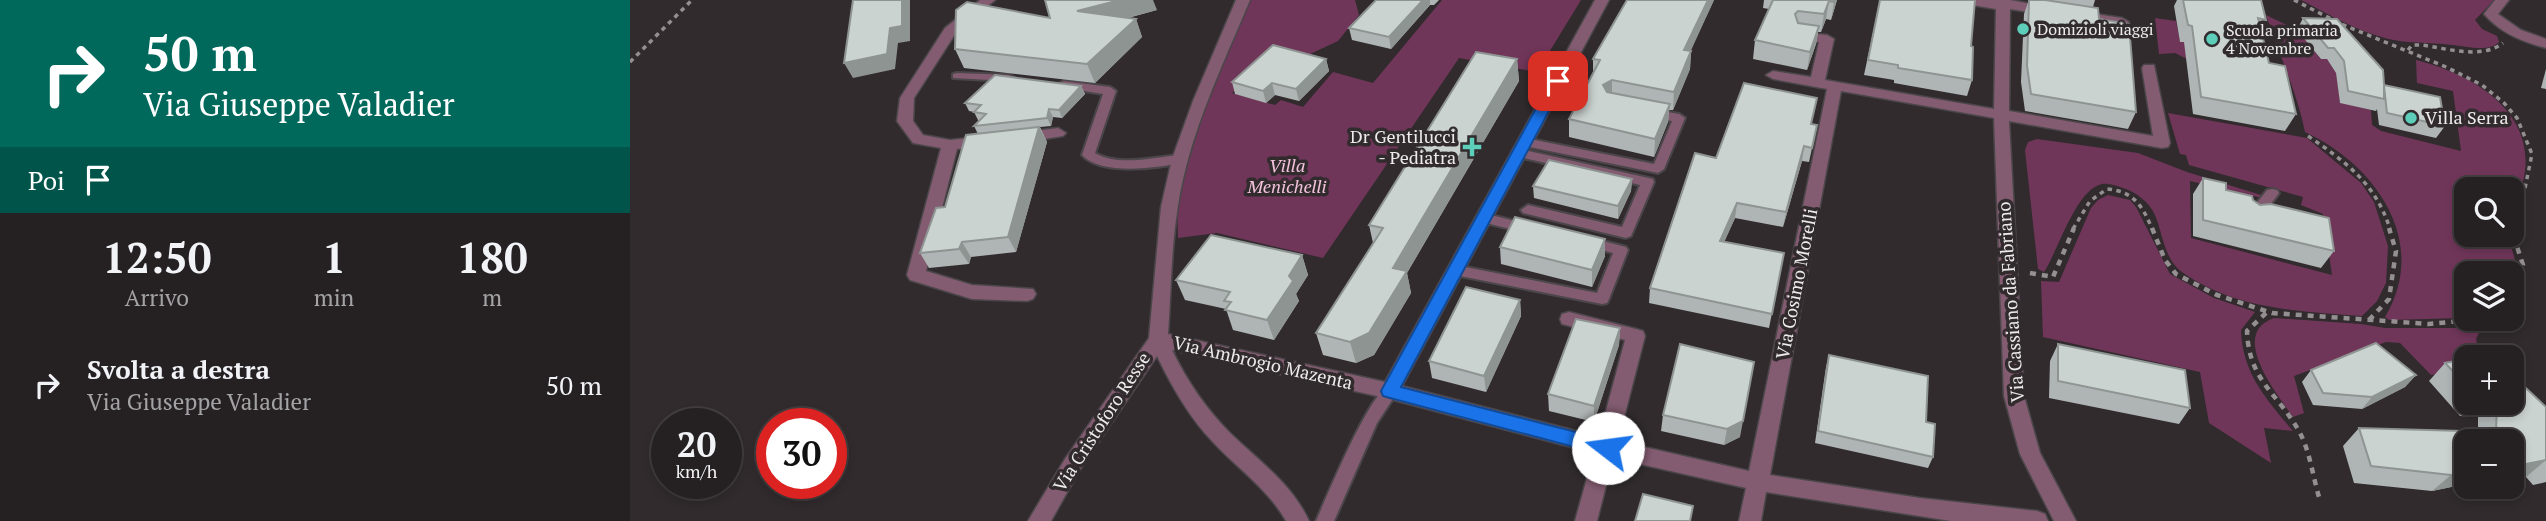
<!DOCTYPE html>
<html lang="it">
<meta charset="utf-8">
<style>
:root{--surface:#252022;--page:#2d282a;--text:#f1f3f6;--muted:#a3a3a5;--line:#423e40}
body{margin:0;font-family:"PT Serif",serif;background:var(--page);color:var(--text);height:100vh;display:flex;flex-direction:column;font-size:26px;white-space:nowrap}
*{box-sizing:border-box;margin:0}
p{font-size:23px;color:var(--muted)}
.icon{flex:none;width:38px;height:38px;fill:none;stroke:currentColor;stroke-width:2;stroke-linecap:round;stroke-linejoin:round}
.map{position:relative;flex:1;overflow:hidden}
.side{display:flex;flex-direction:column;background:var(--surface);width:630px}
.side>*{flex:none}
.guide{background:#00695c;color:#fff;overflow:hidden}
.tools{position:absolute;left:1824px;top:177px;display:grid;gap:14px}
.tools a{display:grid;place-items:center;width:70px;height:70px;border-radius:14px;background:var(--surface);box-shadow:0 4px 10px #0003,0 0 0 2px var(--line);font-size:35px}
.speed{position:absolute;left:21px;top:408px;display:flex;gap:14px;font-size:35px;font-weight:700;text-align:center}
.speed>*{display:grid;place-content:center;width:91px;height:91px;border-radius:50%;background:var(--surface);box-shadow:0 4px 10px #0003,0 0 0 2px var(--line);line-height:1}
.speed small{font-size:18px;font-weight:400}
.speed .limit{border:10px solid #d22;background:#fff;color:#111}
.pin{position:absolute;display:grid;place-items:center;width:60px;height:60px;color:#fff;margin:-30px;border-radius:14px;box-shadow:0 4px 10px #0006}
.me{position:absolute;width:77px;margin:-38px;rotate:285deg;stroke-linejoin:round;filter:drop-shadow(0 0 5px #0008)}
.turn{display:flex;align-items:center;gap:24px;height:147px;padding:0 28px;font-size:32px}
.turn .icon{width:91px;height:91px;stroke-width:2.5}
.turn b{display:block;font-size:49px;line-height:60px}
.then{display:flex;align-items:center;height:66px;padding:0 28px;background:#0003;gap:14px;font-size:26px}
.eta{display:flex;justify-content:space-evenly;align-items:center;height:119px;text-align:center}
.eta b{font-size:42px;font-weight:800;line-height:49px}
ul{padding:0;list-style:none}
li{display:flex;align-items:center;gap:21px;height:105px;padding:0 28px}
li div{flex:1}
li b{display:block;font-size:26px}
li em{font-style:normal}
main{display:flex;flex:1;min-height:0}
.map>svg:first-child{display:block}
.green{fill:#703659}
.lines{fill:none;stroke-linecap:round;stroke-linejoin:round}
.lane-casing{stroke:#4b4649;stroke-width:4}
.street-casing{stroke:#4b4649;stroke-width:3}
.path-far1{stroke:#948f91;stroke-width:3.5;stroke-dasharray:4.5 4.5;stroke-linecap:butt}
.path{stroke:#948f91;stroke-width:4.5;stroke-dasharray:6 6;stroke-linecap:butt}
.lane{fill:#835c71;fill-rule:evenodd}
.street{fill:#835c71;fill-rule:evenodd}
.wall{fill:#afb5b4}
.shaded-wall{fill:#8e9492}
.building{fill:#cbd3d1;stroke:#8e9492;stroke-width:2}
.route{fill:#1a73e8;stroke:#114b97;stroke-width:2}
.poi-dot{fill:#5cceba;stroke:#312b2e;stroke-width:2.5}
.labels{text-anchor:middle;stroke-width:7;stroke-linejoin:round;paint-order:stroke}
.far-poi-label{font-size:16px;fill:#eeebec;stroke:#312b2e;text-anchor:start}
.poi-label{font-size:18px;fill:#eeebec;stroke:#312b2e;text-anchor:start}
.park-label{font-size:18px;font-style:italic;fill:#f3c3dc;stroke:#312b2e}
.street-label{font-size:18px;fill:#eeebec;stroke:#312b2e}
</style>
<main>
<section class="side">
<div class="guide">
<div class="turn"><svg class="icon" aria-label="right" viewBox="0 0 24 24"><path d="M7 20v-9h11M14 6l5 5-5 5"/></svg><div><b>50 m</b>Via Giuseppe Valadier</div></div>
<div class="then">Poi<svg class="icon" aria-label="arrive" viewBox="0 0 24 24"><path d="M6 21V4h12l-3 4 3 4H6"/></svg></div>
</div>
<div class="eta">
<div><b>12:50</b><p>Arrivo</p></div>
<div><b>1</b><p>min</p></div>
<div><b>180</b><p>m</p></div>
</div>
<ul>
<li><svg class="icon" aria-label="right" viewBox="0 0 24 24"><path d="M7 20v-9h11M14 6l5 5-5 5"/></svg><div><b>Svolta a destra</b><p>Via Giuseppe Valadier</p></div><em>50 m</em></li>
</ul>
</section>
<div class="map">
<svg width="1916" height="521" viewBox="0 0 1916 521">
<rect width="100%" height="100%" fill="#312b2e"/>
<!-- green -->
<g class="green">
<path d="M621,0H725L729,15L708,41L678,55L649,48L602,93L645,105L651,100L673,107L703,72L743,83L812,0H951L907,72L829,58L693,258L587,233L548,238L547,198L577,101Z"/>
<path d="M1671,0H1864L1845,20L1852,29L1867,36L1869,42C1858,53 1836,46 1822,45C1807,43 1793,43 1778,42C1740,39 1704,17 1671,0Z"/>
<path d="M1636,15L1667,30L1691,59H1697L1706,73L1710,102L1741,110L1742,125L1751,131L1831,151L1823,91L1787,83L1786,60C1847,75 1914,117 1891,189L1868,186V189H1836V234L1878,235L1886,264L1881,279V273H1836L1833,318L1759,320L1755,317C1800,242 1746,165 1675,132C1667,92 1649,54 1636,15Z"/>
<path d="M1525,18L1546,21L1550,41L1563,44L1557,59L1545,53L1529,54Z"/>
<path d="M1538,113L1677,138L1731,183L1744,202L1758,246L1756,283L1747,301L1732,316C1670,311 1605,310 1552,272C1534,259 1533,234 1525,215C1519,202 1506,192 1493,188C1487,186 1478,183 1472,184C1446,189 1428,251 1414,272L1408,269L1395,150L1398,142L1407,139L1508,153L1557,172L1631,195L1632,198L1560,181L1561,238L1702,275L1693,214L1671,205L1673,197L1559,165L1556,155L1550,154Z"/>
<path d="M1478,195L1500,200L1506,207L1540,274L1584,298L1625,312L1611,330C1612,373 1637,400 1663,431L1634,428L1641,463L1579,423L1570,372L1413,337L1411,281L1429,282L1461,208L1468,200Z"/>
<path d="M1644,318L1731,324L1755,328H1840L1850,331L1846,339L1850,357H1836V370L1801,375L1770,343L1756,342L1664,376L1674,413L1663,417C1647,394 1598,334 1644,318Z"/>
</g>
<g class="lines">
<!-- lane casing -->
<g class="lane-casing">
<g id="lane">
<path d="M327,73L379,75L385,78L379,81L323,78V74Z"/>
<path d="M434,81L480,87L486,91L465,153C489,167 524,157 550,155L556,159L554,162C529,168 471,176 452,155L473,94L430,87V83Z"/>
<path d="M1021,109L1049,114L1055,118L1034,169L1028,173L895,146L889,142L895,138L1024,164L1042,121L1017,116L1015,113Z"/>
<path d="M889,149L1023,179L1024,182L1001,236L996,238L893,213L891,210L898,205L992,227L1010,185L885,156L883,153L885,150Z"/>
<path d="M1642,189L1647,190L1649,193L1647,196L1629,219H1619L1617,216L1619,213L1637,190Z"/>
<path d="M853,213L905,226L907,229L900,234L848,221L846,218L848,215Z"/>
<path d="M958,237L996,247L998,250L979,299L977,303L972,304L825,275L818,270L825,265L967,293L983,253L953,245L951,242Z"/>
<path d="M760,385L766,387L768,391L747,423L704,521H686C697,497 740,391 760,385Z"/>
</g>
</g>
<!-- street casing -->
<g class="street-casing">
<g id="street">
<path d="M350,0H365L327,31L284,98L283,121L293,135L320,140L358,136L366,141L358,146L327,149L296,271L342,285L403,289L406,294L403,299L397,301L342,299L280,280L277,275L311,148L283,143L267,121L270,98L315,28Z"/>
<path d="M606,0H620C592,67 559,134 548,206C541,248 541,292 538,334L755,382L965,0H979L772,386L969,437L995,340L932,324L930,319L932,314L939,312L1006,329L1013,331L1015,336L988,441L1119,471L1197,89L1143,79L1136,75L1143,71L1181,77L1189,42L1165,38V32L1197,35L1204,39L1195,80L1364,109L1366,9L1336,4L1329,0H1380L1423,8V14L1418,15L1380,9L1379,111L1523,136L1512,68L1514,65H1524L1540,143L1538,147L1532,148L1379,121L1394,396L1410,453L1446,521H1424L1390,454L1374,396L1364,118L1211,91L1140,475L1290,498L1407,511L1415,514L1418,521H1321L1136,492L1131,521H1109L1116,488L983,458L967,521H945L964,453L760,399L542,350C557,381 576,409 600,433C629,461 662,484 679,521H656C638,489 607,468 583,442C559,417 542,387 527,356L449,471L421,521H398L435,459L519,338L531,207L542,159L563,101Z"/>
<path d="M1865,0H1879L1868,14L1891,30L1916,39V48C1893,42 1870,33 1854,14Z"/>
<path d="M1445,11L1492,18L1499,22L1492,26L1440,18L1438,15Z"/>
<path d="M428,128L436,133L433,136L389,143L381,138L389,133Z"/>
</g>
</g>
<!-- path-far1 -->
<g class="path-far1">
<path d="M1664,0L1711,24L1816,67L1852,85L1874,103L1887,118L1902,154L1894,193L1881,191"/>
<path d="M1778,50L1782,45H1791C1816,48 1851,60 1873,43"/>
<path d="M0,62L62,0"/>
<path d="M1678,136C1716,162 1746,184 1760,229"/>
<path d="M1443,229L1460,201L1477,189C1503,191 1513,206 1522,229"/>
</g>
<!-- path -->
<g class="path">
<path d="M1522,228L1535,260L1546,274L1587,295L1642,313L1799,324L1862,318"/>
<path d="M1400,273L1423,277L1444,228"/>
<path d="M1881,299L1893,265L1881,228"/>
<path d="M1636,313L1617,331C1619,383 1650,394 1671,435C1680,453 1683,477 1689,497"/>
<path d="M1739,320L1759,299L1766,251L1759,228"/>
</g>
<!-- lane -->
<use href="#lane" class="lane"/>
<!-- street -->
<use href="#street" class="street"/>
</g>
<!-- wall -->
<g class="wall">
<path d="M746,0H809L804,5H800L761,49L722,40L719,28Z"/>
<path d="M1084,0L1060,51H1061L1060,69L1043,110H1039L1038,122L1024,157L939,137V119L963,72V59Z"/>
<path d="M1134,0H1207L1201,20L1196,19L1191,32H1188L1186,44L1177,70L1123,59L1125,40L1139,9L1133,8Z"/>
<path d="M1250,0L1341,46L1342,80L1337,96L1264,83V80L1234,75Z"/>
<path d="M1396,0H1465L1463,7L1469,19L1506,112L1498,129L1395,111L1391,82L1394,14L1399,0Z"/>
<path d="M1547,0H1631L1636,20L1630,30L1639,63L1666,114L1655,131L1563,114L1554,42H1550L1544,6Z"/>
<path d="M527,10L498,18L506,19L512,37L465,83L334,68L325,49L420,18Z"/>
<path d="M1673,18L1754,85L1815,126L1806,138L1749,125L1747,109L1746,111L1710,103L1706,73L1697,59H1691L1667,30Z"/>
<path d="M696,59L699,71L669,101L645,95L636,103L605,94L602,82Z"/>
<path d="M887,59L889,81L777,273L781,293L744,355L726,363L693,355L686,333L743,243L739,225Z"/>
<path d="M1916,69V89L1911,88Z"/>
<path d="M451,86L455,94L432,118L423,117L421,126L410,127L417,142L386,252L341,257L339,264L299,268L290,253L315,207L348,134L344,126L349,121L348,120L344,112L339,111L335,103Z"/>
<path d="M1187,125L1179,162L1172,161L1153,227L1105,218L1094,242L1154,253L1139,328L1019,303L1020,288L1086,158Z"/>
<path d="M1573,178L1596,190L1623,200L1704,251L1691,268L1563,236V194Z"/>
<path d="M1002,179L1001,191L988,219L904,198L903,186Z"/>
<path d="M975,239V256L962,287L871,264L870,247Z"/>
<path d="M672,255L678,275L666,294L669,301L644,340L603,330L596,309L555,300L546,280Z"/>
<path d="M890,300L891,316L856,392L802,378L799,361Z"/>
<path d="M990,328L989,345L964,422L919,411L918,394Z"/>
<path d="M1050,344L1110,437L1094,445L1031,431L1033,415Z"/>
<path d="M1428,344L1560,408L1549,424L1419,398L1420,361Z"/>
<path d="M1199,355L1303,457L1298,468L1185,443L1196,367Z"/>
<path d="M1836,359V402H1881L1916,407V482L1903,485L1896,477L1836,441V486L1830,491L1826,486L1802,491L1724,483L1713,446L1729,428L1848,431V417L1830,416L1799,381L1815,363Z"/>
<path d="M1681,370L1786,375L1775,387L1732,409L1683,405L1672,382Z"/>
</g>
<!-- shaded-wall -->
<g class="shaded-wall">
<path d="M272,0H280V41L268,43L265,69L223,78L214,63Z"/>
<path d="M490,0H523L527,10L454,29L447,11Z"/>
<path d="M793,0H800V5L761,49L759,37Z"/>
<path d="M1078,0H1084L1053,68L1054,50Z"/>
<path d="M1205,0H1207L1201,20L1204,2Z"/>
<path d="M1199,1L1196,19L1191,32L1194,14Z"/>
<path d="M506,19L512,37L465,83L457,64Z"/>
<path d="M1189,26L1186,44L1177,70L1180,52Z"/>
<path d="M1061,51L1060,69L1043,110L1044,92Z"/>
<path d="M696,59L699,71L669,101L666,89Z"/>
<path d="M887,59L889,81L777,273L781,293L744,355L726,363L720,342Z"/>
<path d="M982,80V98L973,104V85Z"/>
<path d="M642,83L645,95L636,103L633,91Z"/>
<path d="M451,86L455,94L432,118L429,110Z"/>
<path d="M1040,104L1038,122L1024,157L1025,139Z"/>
<path d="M419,109L423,117L421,126L417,118Z"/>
<path d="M409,127L417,142L386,252L378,237Z"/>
<path d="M1174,146L1172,161L1153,227L1156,212Z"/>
<path d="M1002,179L1001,191L988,219V206Z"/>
<path d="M1107,203L1105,218L1088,256L1090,241Z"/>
<path d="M975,239V256L962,287V270Z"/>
<path d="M332,242L341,257L339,264L329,249Z"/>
<path d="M672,255L678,275L666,294L669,301L644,340L637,320L659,276Z"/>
<path d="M890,300L891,316L856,392L854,376Z"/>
<path d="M990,328L989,345L964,422V406Z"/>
<path d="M1786,375L1775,387L1732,409L1742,397Z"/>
<path d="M1121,379L1110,437L1094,445L1097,429Z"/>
<path d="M1916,460L1896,477L1881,480V467Z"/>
<path d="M1836,471V477L1826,486L1802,491L1821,475Z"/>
<path d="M1836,486H1852L1830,491Z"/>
</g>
<!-- building -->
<g class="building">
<path d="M223,0H272V26L260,28L257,54L214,63Z"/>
<path d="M415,0H490L447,11L506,19L457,64L325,49L326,10L337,2L420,18Z"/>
<path d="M746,0H793L759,37L719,28Z"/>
<path d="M997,0H1078L1054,50L1061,51L1044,92L982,80L973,85L977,92L1040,104L1025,139L939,119L970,60L963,59Z"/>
<path d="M1143,0H1205L1204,2L1199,1L1194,14L1168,11L1165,14L1168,23L1189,26L1180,52L1125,40Z"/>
<path d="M1250,0H1345L1341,46L1343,47L1342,80L1268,68V65L1238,60Z"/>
<path d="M1399,0H1415L1468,8L1469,19L1499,24L1506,112L1401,94L1397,66Z"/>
<path d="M1553,0H1631L1636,20L1628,18L1639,63L1655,66L1666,114L1571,97L1562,26L1558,25Z"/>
<path d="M1673,18L1707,19L1753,70L1754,85L1810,97L1815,126L1757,113L1754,86V99L1718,91L1714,61L1704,48H1698Z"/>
<path d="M643,45L696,59L666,89L642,83L633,91L602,82Z"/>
<path d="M846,52L887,59L763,268L777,271L739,333L720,342L686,333L753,228L739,225Z"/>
<path d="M365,75L451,86L429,110L419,109L417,118L344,126L356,114L344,112L351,105L335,103Z"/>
<path d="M1114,83L1187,98L1181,124L1187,125L1182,148L1174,146L1156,212L1107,203L1090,241L1154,253L1142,314L1020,288L1065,153L1086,158Z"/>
<path d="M409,127L378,237L332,242L329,249L290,253L306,208L315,207L336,135Z"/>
<path d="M919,160L1002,179L988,206L903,186Z"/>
<path d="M1573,178L1596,183V190L1622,196L1623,200L1630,205L1641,204L1699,218L1704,251L1573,220Z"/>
<path d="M885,217L975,239L962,270L870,247Z"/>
<path d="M581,235L672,255L659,276L663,281L637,320L595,310L601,302L594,301L600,292L546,280Z"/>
<path d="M836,287L890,300L854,376L799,361Z"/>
<path d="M946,319L990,328L964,406L918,394Z"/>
<path d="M1746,343L1786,375L1742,397L1693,393L1681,370Z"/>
<path d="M1050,344L1124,362L1113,421L1097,429L1033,415Z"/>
<path d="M1428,344L1555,370L1560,408L1428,381Z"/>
<path d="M1861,354L1864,357H1846Z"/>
<path d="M1199,355L1298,376L1296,422L1305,424L1303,457L1188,431Z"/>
<path d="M1836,359V385L1815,363Z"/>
<path d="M1881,374L1916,407V460L1881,467V441H1836V471L1821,475L1741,466L1729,428L1866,432L1867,402H1881Z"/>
<path d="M1013,494L1063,506L1060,521H1005Z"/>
</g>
<!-- route -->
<path class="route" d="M928,77L935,81L771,387L985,442L987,448L985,453L978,456L760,398L753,396L751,391L921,81Z"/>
<!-- markers -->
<g class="poi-dot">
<circle cx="1393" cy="29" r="7"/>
<circle cx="1582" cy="39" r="7"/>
<circle cx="1781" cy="118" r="7"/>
<path d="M838.5 136.5h7v7h7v7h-7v7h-7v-7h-7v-7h7z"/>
</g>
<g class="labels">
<!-- far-poi labels -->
<g class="far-poi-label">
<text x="1407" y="35">Domizioli viaggi</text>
<text x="1596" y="36">Scuola primaria<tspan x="1596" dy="18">4 Novembre</tspan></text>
</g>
<!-- poi labels -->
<g class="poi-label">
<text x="1795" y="124">Villa Serra</text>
<text x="826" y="143" text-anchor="end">Dr Gentilucci<tspan x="826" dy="21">- Pediatra</tspan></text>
</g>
<!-- park labels -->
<g class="park-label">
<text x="657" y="172">Villa<tspan x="657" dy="21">Menichelli</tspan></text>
</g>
<!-- street labels -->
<g class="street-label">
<text transform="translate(1167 284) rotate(-79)" y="6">Via Cosimo Morelli</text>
<text transform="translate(1381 302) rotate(-94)" y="6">Via Cassiano da Fabriano</text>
<text transform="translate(633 363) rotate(13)" y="6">Via Ambrogio Mazenta</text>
<text transform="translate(472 422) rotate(-57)" y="6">Via Cristoforo Resse</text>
</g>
</g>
</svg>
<div class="tools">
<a><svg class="icon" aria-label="search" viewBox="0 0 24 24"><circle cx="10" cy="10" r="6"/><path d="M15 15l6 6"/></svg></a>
<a><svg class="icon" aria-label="layers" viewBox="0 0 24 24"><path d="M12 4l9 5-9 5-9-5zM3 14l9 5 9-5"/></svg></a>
<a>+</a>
<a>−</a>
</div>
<div class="speed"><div>20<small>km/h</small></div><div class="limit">30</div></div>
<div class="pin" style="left:928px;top:81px;background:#d93025"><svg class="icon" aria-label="arrive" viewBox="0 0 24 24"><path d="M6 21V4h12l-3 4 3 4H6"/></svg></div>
<svg class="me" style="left:978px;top:448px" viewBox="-20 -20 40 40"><circle r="19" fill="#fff"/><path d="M0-13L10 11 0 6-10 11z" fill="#1a73e8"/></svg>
</div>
</main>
